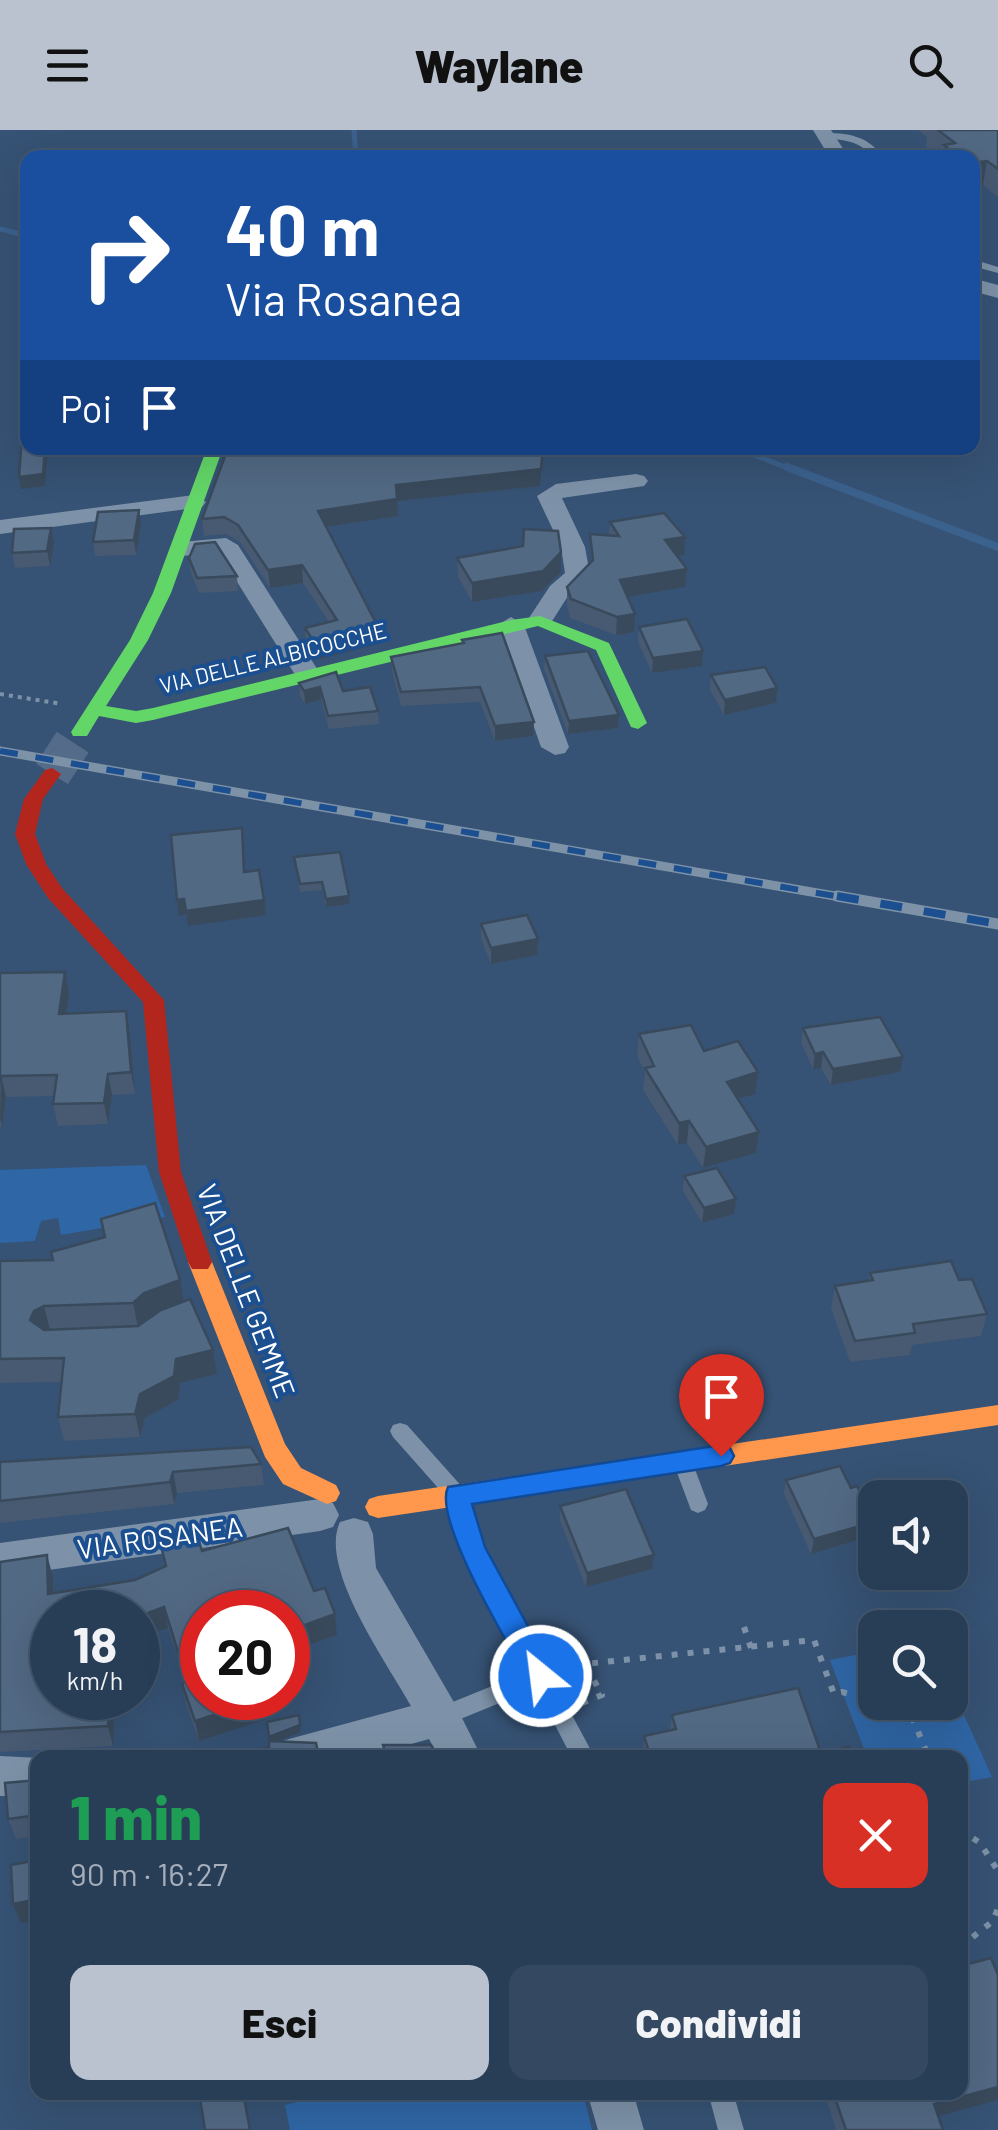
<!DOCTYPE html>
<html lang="it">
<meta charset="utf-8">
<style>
:root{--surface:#283e57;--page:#344961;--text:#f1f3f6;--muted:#a5aeba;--line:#44576d;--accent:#b9c2ce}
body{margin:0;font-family:Barlow,sans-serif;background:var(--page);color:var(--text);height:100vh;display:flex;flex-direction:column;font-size:38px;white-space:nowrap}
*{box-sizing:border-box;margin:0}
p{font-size:32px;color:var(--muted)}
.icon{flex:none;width:55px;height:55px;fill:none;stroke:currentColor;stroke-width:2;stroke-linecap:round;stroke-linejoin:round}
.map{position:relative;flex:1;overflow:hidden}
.panel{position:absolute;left:30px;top:1620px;width:938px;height:350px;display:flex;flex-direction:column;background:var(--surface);border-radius:20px;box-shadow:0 10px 40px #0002,0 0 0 2px var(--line)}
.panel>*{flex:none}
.guide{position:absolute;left:20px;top:20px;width:960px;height:305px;border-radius:20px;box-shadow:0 10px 40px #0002,0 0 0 2px var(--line);background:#1a4fa0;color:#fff;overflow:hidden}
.buttons{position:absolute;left:858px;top:1350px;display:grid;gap:20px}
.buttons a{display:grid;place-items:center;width:110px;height:110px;border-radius:20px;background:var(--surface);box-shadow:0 10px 40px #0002,0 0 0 2px var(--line);font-size:50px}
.speed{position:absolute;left:30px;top:1460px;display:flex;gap:20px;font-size:50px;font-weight:700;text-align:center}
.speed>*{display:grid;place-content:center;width:130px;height:130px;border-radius:50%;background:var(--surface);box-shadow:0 10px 40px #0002,0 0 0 2px var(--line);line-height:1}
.speed small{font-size:25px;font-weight:400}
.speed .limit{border:15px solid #d22;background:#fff;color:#111}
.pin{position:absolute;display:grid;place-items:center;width:85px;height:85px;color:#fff;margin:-102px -42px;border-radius:50% 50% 50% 0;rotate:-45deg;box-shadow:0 0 10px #0007}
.pin .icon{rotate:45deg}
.me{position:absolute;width:110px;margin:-55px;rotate:331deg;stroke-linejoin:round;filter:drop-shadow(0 0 8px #0008)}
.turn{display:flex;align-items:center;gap:35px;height:210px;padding:0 40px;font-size:45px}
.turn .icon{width:130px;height:130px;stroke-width:2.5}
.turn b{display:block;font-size:70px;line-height:85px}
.then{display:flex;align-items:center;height:95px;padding:0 40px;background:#0003;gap:20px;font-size:38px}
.round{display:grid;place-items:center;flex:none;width:105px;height:105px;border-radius:20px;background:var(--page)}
.headline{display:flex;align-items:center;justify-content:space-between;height:170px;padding:0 40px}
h1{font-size:60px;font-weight:800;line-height:75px;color:#1e9e55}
.button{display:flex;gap:20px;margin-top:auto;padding:20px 40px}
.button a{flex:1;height:115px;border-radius:20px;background:var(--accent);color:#111;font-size:40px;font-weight:800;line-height:115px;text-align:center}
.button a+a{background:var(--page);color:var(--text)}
header{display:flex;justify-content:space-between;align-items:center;height:130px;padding:0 40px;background:var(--accent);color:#111;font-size:45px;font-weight:800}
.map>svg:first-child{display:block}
.green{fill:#2f66a5}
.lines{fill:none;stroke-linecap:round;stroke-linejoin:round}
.stream-far1{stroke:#3b618d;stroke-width:5}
.stream{stroke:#3b618d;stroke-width:8}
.secondary-tunnel{stroke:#546c89;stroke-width:38;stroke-dasharray:38 19;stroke-linecap:butt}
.path-far1{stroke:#7d92a8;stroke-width:4;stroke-dasharray:4 5;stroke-linecap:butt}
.path{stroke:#7d92a8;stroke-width:6;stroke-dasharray:6 10;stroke-linecap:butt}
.lane{fill:#7d92a8;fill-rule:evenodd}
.street{fill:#7d92a8;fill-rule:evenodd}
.fast{fill:#63d668;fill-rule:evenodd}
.slow{fill:#ff974d;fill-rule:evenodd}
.jam{fill:#b3261e;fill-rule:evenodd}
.rail-far1-casing{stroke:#7e92a7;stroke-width:9}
.rail-casing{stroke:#7e92a7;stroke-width:11}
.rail-far1{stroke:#1b4f8f;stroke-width:6;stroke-dasharray:18;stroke-linecap:butt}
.rail{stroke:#1b4f8f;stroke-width:8;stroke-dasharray:22;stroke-linecap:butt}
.wall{fill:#475a72}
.shaded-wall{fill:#394a5c}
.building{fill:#526984;stroke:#394a5c;stroke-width:2.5}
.route{fill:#1a73e8;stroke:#114b97;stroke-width:2.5}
.labels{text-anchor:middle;stroke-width:8;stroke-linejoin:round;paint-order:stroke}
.far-street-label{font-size:22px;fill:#fff;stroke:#1b4f8f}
.street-label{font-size:28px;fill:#fff;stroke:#1b4f8f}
</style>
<header><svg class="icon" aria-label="menu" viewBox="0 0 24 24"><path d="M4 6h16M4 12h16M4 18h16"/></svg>Waylane<svg class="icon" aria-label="search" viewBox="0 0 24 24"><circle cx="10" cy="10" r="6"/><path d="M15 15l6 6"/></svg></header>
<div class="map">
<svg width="998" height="2000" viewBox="0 0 998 2000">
<rect width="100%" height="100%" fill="#365274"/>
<!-- green -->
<g class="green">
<path d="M146,1035L165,1087L61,1105L58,1088L41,1091L35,1111L0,1113V1040Z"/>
<path d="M875,1521V1572H950V1554L992,1647L960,1653V1628L867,1627L830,1530Z"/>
<path d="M334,1963H583L592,2000H290L285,1975Z"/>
</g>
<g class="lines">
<!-- stream-far1 -->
<g class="stream-far1">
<path d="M354,0L356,28"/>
<path d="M0,99L28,106"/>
<path d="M736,318L793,340"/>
</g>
<!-- stream -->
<path class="stream" d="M787,337L998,417"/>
<!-- secondary-tunnel -->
<path class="secondary-tunnel" d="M52,644L76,607"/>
<!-- path-far1 -->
<path class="path-far1" d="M0,564L62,574"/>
<!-- path -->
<g class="path">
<path d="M744,1497L751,1518"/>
<path d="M906,1572L929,1628"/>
<path d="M582,1573L602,1565L585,1534L814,1510L834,1564L842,1562L875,1571"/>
<path d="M960,1699L980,1713L998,1741"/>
<path d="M960,1811L964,1814L993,1791L998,1778"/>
</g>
<!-- lane -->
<g class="lane">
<path d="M826,3C851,3 869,7 884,28H874C859,10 844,10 823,8V4Z"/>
<path d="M972,129L998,137V143L972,136Z"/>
<path d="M400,1293L407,1295L464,1359L472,1394L482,1417L595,1628H572L536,1558L441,1597L433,1594L430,1587L433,1580L527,1542L464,1421L452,1394L447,1368L393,1307L390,1301L393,1295Z"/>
<path d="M683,1324L690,1326L708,1374L705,1380L698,1383L691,1380L673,1332L676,1326Z"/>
<path d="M708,1962H733L744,2000H718Z"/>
</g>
<!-- street -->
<g class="street">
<path d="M813,0H831L849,28H830Z"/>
<path d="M972,148L998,155V168L972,161Z"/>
<path d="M636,344L644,346L648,351L644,356L562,368L585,417L590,445L568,466L549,496H531L527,491L550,456L565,443L561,417L537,366L556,354Z"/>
<path d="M194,365L206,372L202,377L0,404V390Z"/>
<path d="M226,408L238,415L321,545L317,551H299L219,423L181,426L169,419L181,412Z"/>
<path d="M511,487L524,495L569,617L565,623L555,625L541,617L498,495Z"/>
<path d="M320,1369L333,1373L339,1385L333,1397L320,1401L0,1447V1413Z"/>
<path d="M354,1388L368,1392L373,1404L376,1438L455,1574L482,1628H439L429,1609L362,1628H268L274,1614L289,1609L411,1576C388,1534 318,1438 340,1392Z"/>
<path d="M0,1626L41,1628H38V1666H0Z"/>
<path d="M587,1962H633L644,2000H598Z"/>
</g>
<!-- fast -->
<path class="fast" d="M207,318H223L171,463L148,510L106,576L136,581L153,578L511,490L540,486L609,513L647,593L638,599L631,597L596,520L538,496L153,590L136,593L99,586L87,606H73L71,602L130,510L153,463Z"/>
<!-- slow -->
<g class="slow">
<path d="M200,1123L208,1125L212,1132L285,1314L301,1338L336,1355L340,1363L336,1371L327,1374L283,1354L265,1327L188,1132L192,1125Z"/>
<path d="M998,1275V1295L378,1388L369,1385L365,1377L369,1369L378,1366Z"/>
</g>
<!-- jam -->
<path class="jam" d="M52,638L61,644L43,669L35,704L46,734L62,758L164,870L181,1042L212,1132L208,1139H192L188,1132L159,1042L143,872L48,768L26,734L15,704L24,669L45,640Z"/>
<!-- rail-far1 casing -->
<g class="rail-far1-casing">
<path id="rail-far1" d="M0,621L852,769"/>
</g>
<!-- rail casing -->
<g class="rail-casing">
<path id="rail" d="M837,766L998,794"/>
</g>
<!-- rail-far1 -->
<use href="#rail-far1" class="rail-far1"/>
<!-- rail -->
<use href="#rail" class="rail"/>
</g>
<!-- wall -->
<g class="wall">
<path d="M918,0H998V67L983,55L972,57V28H939L926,17L927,7Z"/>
<path d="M544,324L540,356L397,371L398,386L326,397L379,514L316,530L306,515L305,498L329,492L303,453L270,458L240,412L226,404L204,406L202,389Z"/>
<path d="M610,392L684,425L677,426L687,439L685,457L628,466L634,502L616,505L570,488L567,475V457L591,432L590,404L609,405Z"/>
<path d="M141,395L136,425L95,426L93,412Z"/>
<path d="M54,413L50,436L15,438L12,423Z"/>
<path d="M189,428L237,446L238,461L199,463L191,443Z"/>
<path d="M457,428L561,442L542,461L472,472L458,447Z"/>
<path d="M639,497L703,521L702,536L652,543L638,512Z"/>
<path d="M462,510L534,592L533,606L495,611L480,572L401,576L392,542L391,527L463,513Z"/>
<path d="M545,526L619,585L618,598L568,604L544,539Z"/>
<path d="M711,545L776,573L724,585L710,560Z"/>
<path d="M299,553L343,561L378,581L379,594L329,599L321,570L305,574L300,566Z"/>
<path d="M294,727L349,766V774L326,777L322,760L300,762Z"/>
<path d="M481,794L538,809L537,825L491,834L481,809Z"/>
<path d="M0,843L69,863L66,883L126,881L130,903L135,964L112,965L108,994L58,996L53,974L54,966L6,967L2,997H0Z"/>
<path d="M803,898L900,942L831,955L821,938L813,939L801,913Z"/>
<path d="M639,904L704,921L758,942L755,964L738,969L759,1002L756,1023L703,1038L687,1013L678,1015L643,960L645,942L637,926Z"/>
<path d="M684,1046L736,1069L734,1084L702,1093L683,1061Z"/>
<path d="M0,1131L184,1172L213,1220L217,1244L180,1253L178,1270L145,1288L140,1307L64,1311L58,1287L61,1252L0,1253Z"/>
<path d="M870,1143L959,1150L987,1184L981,1206L912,1215L910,1225L850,1232L831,1178L835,1156L868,1150Z"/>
<path d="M0,1332L261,1334L264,1355L177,1363L174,1374L0,1393Z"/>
<path d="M786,1350L851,1358L874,1392L871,1406L811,1424L784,1364Z"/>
<path d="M560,1376L652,1439L586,1457L560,1391Z"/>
<path d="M161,1416L202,1421L314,1461L335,1484L337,1505L297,1519L294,1513L202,1482L267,1589L199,1611L186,1574L182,1554L186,1552L168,1498L148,1505L147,1502L138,1504V1482H52V1568H115L113,1616L0,1622V1432L53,1447L54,1463L135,1450L166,1436Z"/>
<path d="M672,1585L821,1623L853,1628H643L644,1606L670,1600Z"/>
<path d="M38,1650V1706L16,1709L8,1689Z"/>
<path d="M824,1962H960L938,1986L943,2000H836Z"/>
</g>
<!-- shaded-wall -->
<g class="shaded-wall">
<path d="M987,31L983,55L972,57V33Z"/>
<path d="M45,318H48L45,356L21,359L19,347Z"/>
<path d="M544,318L540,356L397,371L398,386L319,398L318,381L396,355Z"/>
<path d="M139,380L141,395L136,425L134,410Z"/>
<path d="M51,398L54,413L50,436L47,421Z"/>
<path d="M685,407L684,425L664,428L665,410Z"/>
<path d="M561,422V442L542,461L472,472V453Z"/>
<path d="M302,435L303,453L270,458L268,440Z"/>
<path d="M687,439L685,457L620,468V450Z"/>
<path d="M635,484L634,502L616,505L617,487Z"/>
<path d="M378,497L379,514L316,530L314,512Z"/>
<path d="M703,521L702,536L652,543L653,528Z"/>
<path d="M320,557L321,570L305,574L304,561Z"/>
<path d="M777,558L776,573L724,585L725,570Z"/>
<path d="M619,585L618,598L568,604L569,591Z"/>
<path d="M534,592L533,606L495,611V596Z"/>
<path d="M349,766V774L326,777V769Z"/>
<path d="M184,769L186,784L179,786L177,770Z"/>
<path d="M264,770L266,785L188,796L186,781Z"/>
<path d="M538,809L537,825L491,834V818Z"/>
<path d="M65,842L69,863L63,905L59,884Z"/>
<path d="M126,881L130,903L135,964L131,942Z"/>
<path d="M823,922L821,938L813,939L815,924Z"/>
<path d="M903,927L900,942L831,955L833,939Z"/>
<path d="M758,942L755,964L724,973L727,952Z"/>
<path d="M108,944L112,965L108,994L104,973Z"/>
<path d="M1,946L6,967L2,997L0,988Z"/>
<path d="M689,991L687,1013L678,1015L679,993Z"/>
<path d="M759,1002L756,1023L703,1038L706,1017Z"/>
<path d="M736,1069L734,1084L702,1093L704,1078Z"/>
<path d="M180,1150L184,1174L149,1188L138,1197L133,1173L144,1163Z"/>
<path d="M44,1176L50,1200L40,1205L30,1190L34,1181Z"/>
<path d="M213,1220L217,1244L180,1253L178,1270L145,1288L140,1307L135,1284L140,1264L176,1229Z"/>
<path d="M173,1342L177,1363L174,1374L170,1352Z"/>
<path d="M874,1392L871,1406L811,1424L814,1409Z"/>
<path d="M47,1425L53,1447L54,1482L48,1464Z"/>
<path d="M654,1425L652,1439L586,1457L587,1443Z"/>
<path d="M164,1477L168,1498L148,1505L143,1485Z"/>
<path d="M138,1482H142L147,1502L138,1504Z"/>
<path d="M335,1484L337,1505L297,1519L294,1499Z"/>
<path d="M291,1492L294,1513L288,1515V1493Z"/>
<path d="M109,1568H115L113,1616L108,1596Z"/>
<path d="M264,1569L267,1589L199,1611L195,1591Z"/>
<path d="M300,1595L301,1602L270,1614L269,1607Z"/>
<path d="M38,1769V1790L21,1793L13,1774Z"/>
<path d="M998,1957V1970L927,1989L934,1974Z"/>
</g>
<!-- building -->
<g class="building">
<path d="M938,0H998V39L987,31L972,33V28H960L944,15L955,13Z"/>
<path d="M24,279H28V318H45L43,344L19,347Z"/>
<path d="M228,318H543L541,339L396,355L397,369L318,381L378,497L314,512L305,498L337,490L302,435L268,440L238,395L224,387L202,389Z"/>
<path d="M139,380L134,410L93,412L98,382Z"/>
<path d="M664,383L685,407L665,410L687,439L620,450L635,484L617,487L571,469L567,457L593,430L590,404L619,406L610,392Z"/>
<path d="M51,398L47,421L12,423L14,399Z"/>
<path d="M524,399L558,401L561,422L543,441L472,453L457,428L523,416Z"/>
<path d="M215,412L237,446L197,448L189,428L195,414Z"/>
<path d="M687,489L703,521L653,528L639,497Z"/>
<path d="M502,503L534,592L495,596L480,557L401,562L391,527L464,513L462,510Z"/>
<path d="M588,521L619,585L569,591L545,526Z"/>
<path d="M765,537L777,558L725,570L711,545Z"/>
<path d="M336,542L343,561L370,557L378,581L328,586L320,557L304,561L299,553Z"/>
<path d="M242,698L244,742L259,740L264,770L186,781L184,769L177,770L171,705Z"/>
<path d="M340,722L349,766L326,769L322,752L300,754L294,727Z"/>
<path d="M527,785L538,809L491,818L481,794Z"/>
<path d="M65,842L59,884L126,881L131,942L108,944L104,973L53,974L57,945L1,946L0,954V843Z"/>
<path d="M880,887L903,927L833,939L823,922L815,924L803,898Z"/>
<path d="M691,895L704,921L738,911L758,942L727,952L759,1002L706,1017L689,991L679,993L645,938L654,936L639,904Z"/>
<path d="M717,1038L736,1069L704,1078L684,1046Z"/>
<path d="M155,1073L180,1150L144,1163L133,1173L44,1176L34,1181L30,1190L44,1200L138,1196L161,1180L190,1169L213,1220L176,1229L174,1246L140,1264L135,1284L58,1287L64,1228L0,1229V1131L53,1130L51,1122L105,1107L101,1089Z"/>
<path d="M951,1131L959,1150L972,1149L987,1184L913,1194L915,1203L855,1211L835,1156L873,1150L870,1143Z"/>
<path d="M251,1317L261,1334L173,1342L170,1352L0,1371V1332Z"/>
<path d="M840,1336L851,1358L857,1356L874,1392L814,1409L786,1350Z"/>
<path d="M626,1359L654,1425L587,1443L560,1376Z"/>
<path d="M288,1398L314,1461L325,1458L335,1484L294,1499L291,1492L288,1493V1482H202V1568L264,1569L195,1591L182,1554L187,1551L164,1477L143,1485L142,1482H52V1568H109L108,1596L0,1602V1432L47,1425L48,1464L135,1450L166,1436L161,1416L197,1406L202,1421Z"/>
<path d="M798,1558L821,1623L802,1628H651L644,1606L676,1599L672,1585Z"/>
<path d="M299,1585L300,1595L269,1607L267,1592Z"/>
<path d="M269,1611L316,1613L319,1628H224L225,1623L269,1618Z"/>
<path d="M383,1615H431L439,1628H354L385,1621Z"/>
<path d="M849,1617L853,1628H823L821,1623Z"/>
<path d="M38,1650V1685L8,1689L5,1653Z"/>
<path d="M38,1730V1769L13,1774L11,1735Z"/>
<path d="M991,1828L998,1845V1957L934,1974L943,2000H846L833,1962H960V1836Z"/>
<path d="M199,1962H243L250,2000H205Z"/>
</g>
<!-- route -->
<path class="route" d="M721,1315L730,1318L734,1326L730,1333L721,1336L472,1374L485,1417L555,1546L551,1555L541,1559L531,1555C512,1520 432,1390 448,1357Z"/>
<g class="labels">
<!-- far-street labels -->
<g class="far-street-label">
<text transform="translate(273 528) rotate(-14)" y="8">VIA DELLE ALBICOCCHE</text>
</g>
<!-- street labels -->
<g class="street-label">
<text transform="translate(246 1161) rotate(69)" y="10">VIA DELLE GEMME</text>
<text transform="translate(160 1408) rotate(-8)" y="10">VIA ROSANEA</text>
</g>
</g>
</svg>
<div class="buttons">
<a><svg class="icon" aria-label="sound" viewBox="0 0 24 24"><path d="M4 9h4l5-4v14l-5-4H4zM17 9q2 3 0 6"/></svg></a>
<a><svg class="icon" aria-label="search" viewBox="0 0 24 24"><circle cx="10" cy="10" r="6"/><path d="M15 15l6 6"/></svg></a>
</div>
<div class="speed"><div>18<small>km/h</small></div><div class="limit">20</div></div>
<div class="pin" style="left:721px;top:1326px;background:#d93025"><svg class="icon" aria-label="arrive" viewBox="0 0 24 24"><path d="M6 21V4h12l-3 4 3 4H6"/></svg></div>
<svg class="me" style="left:541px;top:1546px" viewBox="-20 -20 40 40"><circle r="17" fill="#1a73e8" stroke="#fff" stroke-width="3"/><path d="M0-11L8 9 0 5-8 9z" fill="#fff"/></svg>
<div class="guide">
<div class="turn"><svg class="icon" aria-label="right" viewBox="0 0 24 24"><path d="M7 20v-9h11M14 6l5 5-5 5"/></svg><div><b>40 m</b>Via Rosanea</div></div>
<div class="then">Poi<svg class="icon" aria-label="arrive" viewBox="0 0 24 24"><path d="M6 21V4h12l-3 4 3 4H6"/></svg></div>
</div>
<section class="panel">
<div class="headline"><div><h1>1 min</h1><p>90 m · 16:27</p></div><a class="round" style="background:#d93025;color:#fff"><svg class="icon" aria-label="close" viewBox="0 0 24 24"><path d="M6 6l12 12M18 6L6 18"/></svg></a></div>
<div class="button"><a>Esci</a><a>Condividi</a></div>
</section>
</div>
